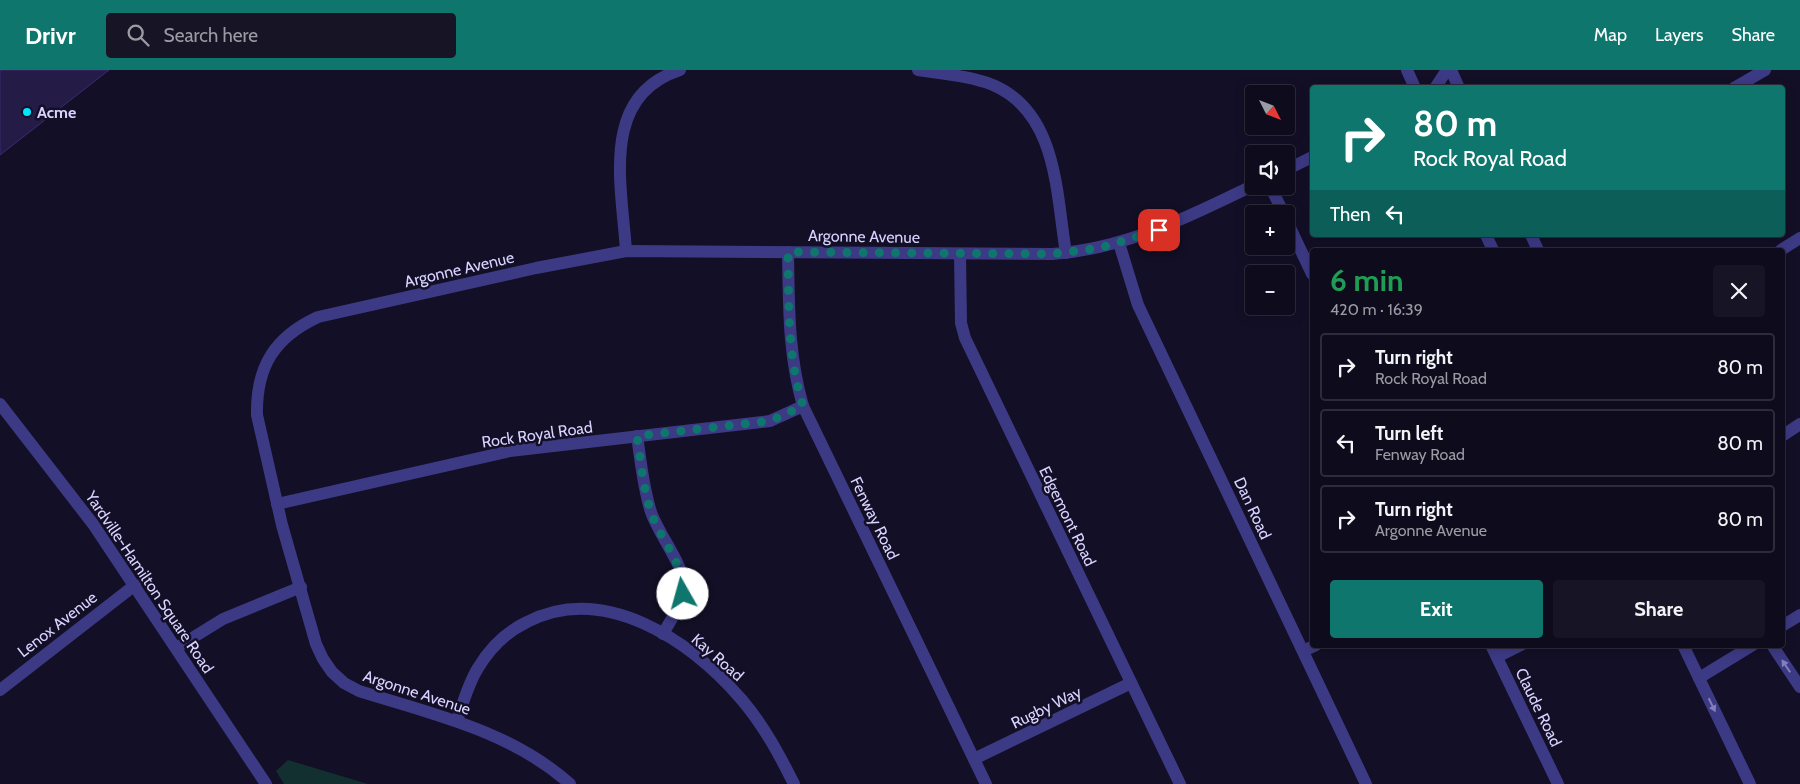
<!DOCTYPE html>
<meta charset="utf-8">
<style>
:root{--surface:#0e0b1c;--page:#171425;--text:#f1f3f6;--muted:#9b9ba3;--line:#2e2b3b;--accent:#0f766e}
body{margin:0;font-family:Cabin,sans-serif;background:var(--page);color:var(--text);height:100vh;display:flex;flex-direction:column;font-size:19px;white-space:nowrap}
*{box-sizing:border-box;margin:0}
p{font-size:16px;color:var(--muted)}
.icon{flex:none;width:28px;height:28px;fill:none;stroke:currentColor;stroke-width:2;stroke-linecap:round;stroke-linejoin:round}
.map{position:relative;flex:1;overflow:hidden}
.drawer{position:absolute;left:1310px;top:178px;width:475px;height:400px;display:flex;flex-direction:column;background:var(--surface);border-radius:5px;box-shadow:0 2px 12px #0003,0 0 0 1px var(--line)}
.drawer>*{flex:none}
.top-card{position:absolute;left:1310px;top:15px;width:475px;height:152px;border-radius:5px;box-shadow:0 2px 12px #0003,0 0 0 1px var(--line);background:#0f766e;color:#fff;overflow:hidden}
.needle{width:32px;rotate:132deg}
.tools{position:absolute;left:1245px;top:15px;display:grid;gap:10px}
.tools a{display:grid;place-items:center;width:50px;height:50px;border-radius:5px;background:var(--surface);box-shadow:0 2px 12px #0003,0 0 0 1px var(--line);font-size:25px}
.pin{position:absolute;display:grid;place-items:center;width:42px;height:42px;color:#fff;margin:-21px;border-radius:10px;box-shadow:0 2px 8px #0006}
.me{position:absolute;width:55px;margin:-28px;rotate:353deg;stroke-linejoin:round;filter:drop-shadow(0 0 4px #0008)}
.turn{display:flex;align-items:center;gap:18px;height:105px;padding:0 20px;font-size:22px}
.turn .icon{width:65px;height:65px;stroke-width:2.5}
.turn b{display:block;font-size:35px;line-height:42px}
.then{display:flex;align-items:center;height:48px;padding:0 20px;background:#0003;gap:10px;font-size:19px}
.round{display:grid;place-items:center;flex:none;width:52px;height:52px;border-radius:5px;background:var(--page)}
.overview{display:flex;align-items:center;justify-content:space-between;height:85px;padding:0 20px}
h1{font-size:30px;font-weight:700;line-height:38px;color:#1e9e55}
.button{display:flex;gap:10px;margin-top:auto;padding:10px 20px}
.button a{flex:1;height:58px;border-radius:5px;background:var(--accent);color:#fff;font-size:20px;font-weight:700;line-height:58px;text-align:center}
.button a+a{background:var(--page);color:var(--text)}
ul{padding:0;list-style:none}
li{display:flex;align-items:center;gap:15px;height:68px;margin:0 10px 8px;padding:0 10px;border:2px solid var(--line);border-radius:5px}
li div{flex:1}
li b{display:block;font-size:19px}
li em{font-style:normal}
header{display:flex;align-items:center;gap:30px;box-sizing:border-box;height:70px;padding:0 25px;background:var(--accent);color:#fff}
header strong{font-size:24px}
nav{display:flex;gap:28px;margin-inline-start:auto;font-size:18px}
.search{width:350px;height:45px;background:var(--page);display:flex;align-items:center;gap:12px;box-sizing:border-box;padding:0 18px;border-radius:5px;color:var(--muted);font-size:19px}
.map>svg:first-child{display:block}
.green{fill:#12302f}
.building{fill:#241b47;stroke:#3b2d73}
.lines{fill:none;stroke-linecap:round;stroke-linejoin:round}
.minor{stroke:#3d3a85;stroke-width:12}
.oneway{fill:#837fbc}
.route{stroke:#0f766e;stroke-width:9;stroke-dasharray:0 16.2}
.poi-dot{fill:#00e5ff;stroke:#130f26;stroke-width:2}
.labels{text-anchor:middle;stroke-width:5;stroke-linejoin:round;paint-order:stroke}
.poi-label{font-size:16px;font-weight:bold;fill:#d9d4ff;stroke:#130f26;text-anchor:start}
.street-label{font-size:16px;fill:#d9d4ff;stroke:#130f26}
</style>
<header>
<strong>Drivr</strong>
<div class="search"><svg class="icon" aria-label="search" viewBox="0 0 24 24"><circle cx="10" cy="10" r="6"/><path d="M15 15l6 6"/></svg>Search here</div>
<nav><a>Map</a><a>Layers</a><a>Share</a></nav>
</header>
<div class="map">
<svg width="1800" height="714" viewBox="0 0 1800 714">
<rect width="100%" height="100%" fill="#130f26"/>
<!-- green -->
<path class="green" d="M288,690L368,714H284L276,701Z"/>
<!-- building -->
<path class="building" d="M0,0H109L0,85Z"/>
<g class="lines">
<!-- minor -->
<g class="minor">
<path d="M918,0C943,4 970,6 993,15C1058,43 1056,124 1066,183"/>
<path d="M1407,0L1415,18"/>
<path d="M1451,0L1459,18"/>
<path d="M1435,18L1447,0"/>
<path d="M1734,18L1765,0"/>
<path d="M1286,100L1312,87"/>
<path d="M1270,116L1284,144"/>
<path d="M1286,149L1312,204"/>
<path d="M1486,165L1493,180"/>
<path d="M1531,165L1538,180"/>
<path d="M1119,173L1138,235L1366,714"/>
<path d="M1781,180L1800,168"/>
<path d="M626,181C622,116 599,26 680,0"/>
<path d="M788,182C789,236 788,284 803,336L986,714"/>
<path d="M960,184L961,253L965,268L1180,714"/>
<path d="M0,334L93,454L266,714"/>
<path d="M637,366C641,392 643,417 651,442C658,463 684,496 684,515C684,532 671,549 663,564"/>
<path d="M1782,366L1800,354"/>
<path d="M277,434L510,381L770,351L803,336"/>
<path d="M1782,556L1800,545"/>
<path d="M1491,575L1558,714"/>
<path d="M1683,575L1750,714"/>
<path d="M1772,575L1800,617"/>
<path d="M176,578L223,549L301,517"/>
<path d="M1303,581L1316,575"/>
<path d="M1497,587L1521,575"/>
<path d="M1699,608L1753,575"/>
<path d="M0,620L135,515"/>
<path d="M457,651C463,633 468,614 478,598C490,578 506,562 527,552C605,512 691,571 742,630C764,656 779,684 794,714"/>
<path d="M974,689L1131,613"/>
<path d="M570,714C511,661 432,644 359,621L344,613L332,602L323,589L316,574L282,455L257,345C256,296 275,267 318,247L536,198L626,181L1052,184C1126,179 1188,147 1254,115"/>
</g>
</g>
<!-- one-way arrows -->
<defs><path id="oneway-solid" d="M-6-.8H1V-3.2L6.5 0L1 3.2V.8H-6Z" transform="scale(1.25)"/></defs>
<g class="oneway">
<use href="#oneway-solid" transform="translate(1786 596) rotate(-124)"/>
<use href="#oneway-solid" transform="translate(1712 635) rotate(64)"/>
</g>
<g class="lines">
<!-- route -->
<path class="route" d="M683,524C685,494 660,470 651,442C643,418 641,392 637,366L770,351L803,336C787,284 789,236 788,182L1052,184L1100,178L1159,160"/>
</g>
<!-- markers -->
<circle class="poi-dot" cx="27" cy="42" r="5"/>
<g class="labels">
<!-- poi labels -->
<g class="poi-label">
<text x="37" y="48">Acme</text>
</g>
<!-- street labels -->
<g class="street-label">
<text transform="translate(864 166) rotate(1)" y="6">Argonne Avenue</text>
<text transform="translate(459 199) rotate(-13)" y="6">Argonne Avenue</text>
<text transform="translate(537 364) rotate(-8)" y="6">Rock Royal Road</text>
<text transform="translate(1253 438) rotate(65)" y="6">Dan Road</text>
<text transform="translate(1068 446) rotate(64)" y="6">Edgemont Road</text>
<text transform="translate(875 448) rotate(64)" y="6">Fenway Road</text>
<text transform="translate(150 512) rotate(56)" y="6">Yardville-Hamilton Square Road</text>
<text transform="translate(57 554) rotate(-38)" y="6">Lenox Avenue</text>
<text transform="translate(718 587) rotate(41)" y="6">Kay Road</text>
<text transform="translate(417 622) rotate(18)" y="6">Argonne Avenue</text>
<text transform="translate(1046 637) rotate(-26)" y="6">Rugby Way</text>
<text transform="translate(1539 637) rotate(64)" y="6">Claude Road</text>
</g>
</g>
</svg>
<div class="tools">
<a><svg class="needle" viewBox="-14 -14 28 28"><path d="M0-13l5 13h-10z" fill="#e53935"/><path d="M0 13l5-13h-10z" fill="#9b9ba3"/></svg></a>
<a><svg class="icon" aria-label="sound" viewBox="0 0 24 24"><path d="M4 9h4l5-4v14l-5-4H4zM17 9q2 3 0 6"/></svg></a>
<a>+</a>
<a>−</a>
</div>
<div class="pin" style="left:1159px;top:160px;background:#d93025"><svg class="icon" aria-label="arrive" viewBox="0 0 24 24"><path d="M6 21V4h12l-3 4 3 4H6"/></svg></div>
<svg class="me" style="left:683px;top:524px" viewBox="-20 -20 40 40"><circle r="19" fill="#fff"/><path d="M0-13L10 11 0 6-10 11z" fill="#0f766e"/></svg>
<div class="top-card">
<div class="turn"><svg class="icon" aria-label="right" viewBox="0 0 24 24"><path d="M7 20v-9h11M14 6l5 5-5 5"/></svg><div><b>80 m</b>Rock Royal Road</div></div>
<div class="then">Then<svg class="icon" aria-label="left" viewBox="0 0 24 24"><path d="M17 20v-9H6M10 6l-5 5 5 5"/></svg></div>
</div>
<section class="drawer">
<div class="overview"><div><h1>6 min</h1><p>420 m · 16:39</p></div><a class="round"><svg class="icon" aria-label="close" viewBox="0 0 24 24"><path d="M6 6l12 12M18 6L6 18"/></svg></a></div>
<ul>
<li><svg class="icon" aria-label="right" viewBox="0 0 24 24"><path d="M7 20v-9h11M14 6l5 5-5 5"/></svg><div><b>Turn right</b><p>Rock Royal Road</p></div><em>80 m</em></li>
<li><svg class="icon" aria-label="left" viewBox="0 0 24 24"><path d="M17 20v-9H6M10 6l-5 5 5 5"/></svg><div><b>Turn left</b><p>Fenway Road</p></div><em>80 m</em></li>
<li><svg class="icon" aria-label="right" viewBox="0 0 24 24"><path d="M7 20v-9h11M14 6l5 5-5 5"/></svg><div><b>Turn right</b><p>Argonne Avenue</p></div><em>80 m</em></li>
</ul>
<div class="button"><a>Exit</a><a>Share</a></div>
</section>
</div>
